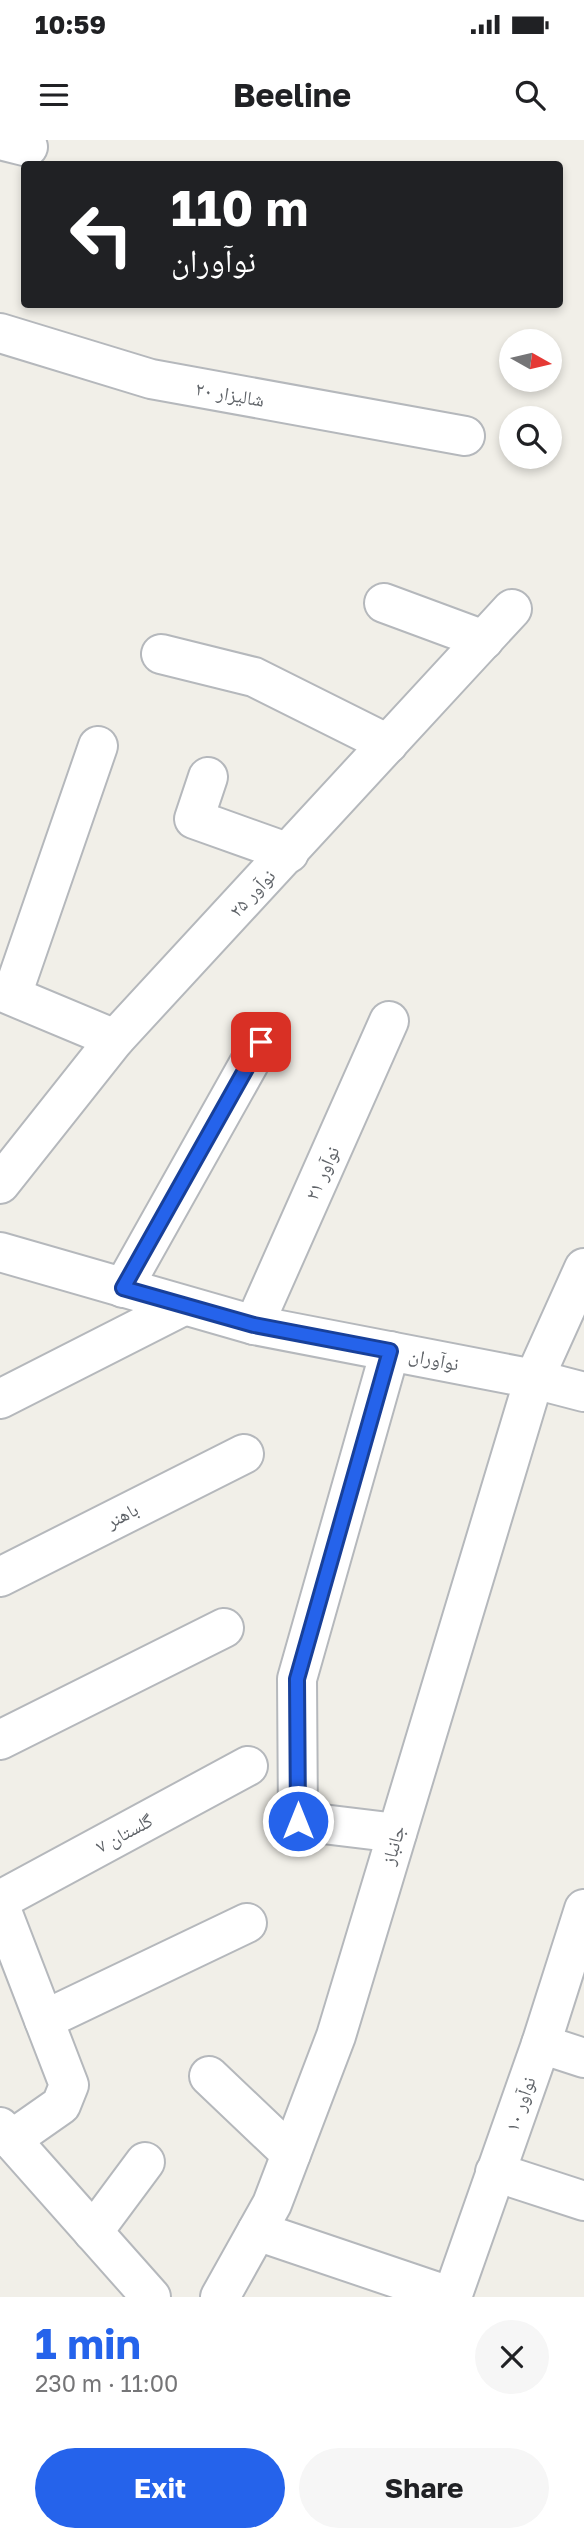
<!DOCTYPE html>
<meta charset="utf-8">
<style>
:root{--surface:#fff;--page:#f6f6f6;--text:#202124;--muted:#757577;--accent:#2563eb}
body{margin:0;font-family:"Golos Text","Noto Naskh Arabic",sans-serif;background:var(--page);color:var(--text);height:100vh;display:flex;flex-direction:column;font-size:26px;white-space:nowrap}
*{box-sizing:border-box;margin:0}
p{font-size:23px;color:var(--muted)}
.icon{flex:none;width:38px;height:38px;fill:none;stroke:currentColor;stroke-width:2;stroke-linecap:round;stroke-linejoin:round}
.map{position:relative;height:2157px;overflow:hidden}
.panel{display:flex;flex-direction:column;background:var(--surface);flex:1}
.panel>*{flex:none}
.hud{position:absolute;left:21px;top:21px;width:542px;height:147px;border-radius:7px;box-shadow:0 4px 10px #0003;background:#202124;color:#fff;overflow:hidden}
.needle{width:46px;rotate:98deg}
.buttons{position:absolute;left:499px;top:189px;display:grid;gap:14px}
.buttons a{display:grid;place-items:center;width:63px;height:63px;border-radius:50%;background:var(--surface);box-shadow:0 4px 10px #0003;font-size:35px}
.pin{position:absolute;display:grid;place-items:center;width:60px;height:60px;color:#fff;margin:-30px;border-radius:14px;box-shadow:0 4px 10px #0006}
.me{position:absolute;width:77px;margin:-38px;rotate:0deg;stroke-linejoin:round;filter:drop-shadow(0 0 5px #0008)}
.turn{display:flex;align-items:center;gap:24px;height:147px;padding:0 35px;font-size:32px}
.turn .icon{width:91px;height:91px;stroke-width:2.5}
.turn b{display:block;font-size:49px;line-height:60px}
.round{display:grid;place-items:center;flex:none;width:74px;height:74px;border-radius:37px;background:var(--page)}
.overview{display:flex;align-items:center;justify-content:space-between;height:119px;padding:0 35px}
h1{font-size:42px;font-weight:700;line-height:52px;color:var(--accent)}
.cta{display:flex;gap:14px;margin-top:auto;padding:14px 35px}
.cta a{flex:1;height:80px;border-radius:42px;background:var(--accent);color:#fff;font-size:28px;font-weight:700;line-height:80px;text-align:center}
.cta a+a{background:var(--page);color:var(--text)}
.status{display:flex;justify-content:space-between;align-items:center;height:49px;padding:0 35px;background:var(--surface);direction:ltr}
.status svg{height:19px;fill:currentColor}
header{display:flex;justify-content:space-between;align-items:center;height:91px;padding:0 35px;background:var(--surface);font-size:32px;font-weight:700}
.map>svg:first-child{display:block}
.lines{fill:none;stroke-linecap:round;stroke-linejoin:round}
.minor-casing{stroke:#b5b8bc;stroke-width:42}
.minor{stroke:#fff;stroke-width:38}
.route-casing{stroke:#184099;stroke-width:18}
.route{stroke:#2563eb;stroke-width:12}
.labels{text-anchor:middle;stroke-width:7;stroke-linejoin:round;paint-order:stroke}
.street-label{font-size:19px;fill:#5f6368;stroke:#fff}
</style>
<div class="status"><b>10:59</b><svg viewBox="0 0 49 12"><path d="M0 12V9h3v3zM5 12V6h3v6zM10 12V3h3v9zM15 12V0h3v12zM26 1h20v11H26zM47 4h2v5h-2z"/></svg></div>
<header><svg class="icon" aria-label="menu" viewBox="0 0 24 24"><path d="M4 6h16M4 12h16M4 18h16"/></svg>Beeline<svg class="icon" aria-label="search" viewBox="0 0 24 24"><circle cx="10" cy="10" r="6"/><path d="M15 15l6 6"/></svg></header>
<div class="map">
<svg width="584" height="2157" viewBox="0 0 584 2157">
<rect width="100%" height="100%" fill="#f1efe8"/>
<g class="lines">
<!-- minor casing -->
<g class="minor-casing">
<g id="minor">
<path d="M0,0L28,7"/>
<path d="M0,193L151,239L465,296"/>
<path d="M384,463L484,500"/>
<path d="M161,514L254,537L388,604"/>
<path d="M208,637L194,679L289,713"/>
<path d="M0,851L115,899"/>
<path d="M12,855L98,606"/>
<path d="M0,1044L115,899L512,469"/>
<path d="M0,1112L254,1185L534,1239L584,1252"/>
<path d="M123,1148L261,902"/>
<path d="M254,1185L389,881"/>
<path d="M390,1211L297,1539L298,1681L397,1693"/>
<path d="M0,1259L183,1166"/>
<path d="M0,1437L244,1314"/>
<path d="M0,1600L224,1488"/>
<path d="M0,1760L248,1626"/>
<path d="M0,1766L69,1945L61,1965L11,2000"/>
<path d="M44,1880L247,1783"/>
<path d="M541,1904L584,1918"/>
<path d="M209,1936L291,2014"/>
<path d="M0,1987L151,2157"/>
<path d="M495,2032L584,2061"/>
<path d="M257,2091L452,2157L541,1904L584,1769"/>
<path d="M93,2092L145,2022"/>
<path d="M220,2157L272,2064L336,1896L534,1239L584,1128"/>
</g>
</g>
<!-- minor -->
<use href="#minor" class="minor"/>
</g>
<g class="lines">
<!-- route casing -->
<g class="route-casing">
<path id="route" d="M261,902L123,1148L254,1185L390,1211L297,1539L298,1681"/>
</g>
<!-- route -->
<use href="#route" class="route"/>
</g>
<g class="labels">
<!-- street labels -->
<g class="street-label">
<text transform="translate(230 254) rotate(10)" y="7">شالیزار ۲۰</text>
<text transform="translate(252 753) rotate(-47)" y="7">نوآور ۲۵</text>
<text transform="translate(322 1033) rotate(-66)" y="7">نوآور ۲۱</text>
<text transform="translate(434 1219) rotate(11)" y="7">نوآوران</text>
<text transform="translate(122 1375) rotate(-27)" y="7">باهنر</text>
<text transform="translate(124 1693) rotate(-28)" y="7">گلستان ۷</text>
<text transform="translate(393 1705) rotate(-73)" y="7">جانباز</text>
<text transform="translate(520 1964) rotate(-71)" y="7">نوآور ۱۰</text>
</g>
</g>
</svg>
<div class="buttons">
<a><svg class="needle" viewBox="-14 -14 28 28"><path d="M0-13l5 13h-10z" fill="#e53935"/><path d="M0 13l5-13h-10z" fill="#757577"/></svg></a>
<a><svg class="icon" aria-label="search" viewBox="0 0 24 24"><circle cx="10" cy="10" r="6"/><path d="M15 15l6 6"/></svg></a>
</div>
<div class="pin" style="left:261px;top:902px;background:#d93025"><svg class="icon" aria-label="arrive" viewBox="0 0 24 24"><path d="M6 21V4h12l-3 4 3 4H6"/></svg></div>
<svg class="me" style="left:298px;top:1681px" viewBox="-20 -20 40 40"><circle r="17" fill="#2563eb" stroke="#fff" stroke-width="3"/><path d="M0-11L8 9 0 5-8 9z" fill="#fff"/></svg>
<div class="hud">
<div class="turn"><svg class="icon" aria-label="left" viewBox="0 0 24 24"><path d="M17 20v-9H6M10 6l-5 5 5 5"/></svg><div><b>110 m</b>نوآوران</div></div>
</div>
</div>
<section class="panel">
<div class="overview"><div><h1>1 min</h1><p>230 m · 11:00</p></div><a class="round"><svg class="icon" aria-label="close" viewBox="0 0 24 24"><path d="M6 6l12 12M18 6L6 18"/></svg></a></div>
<div class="cta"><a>Exit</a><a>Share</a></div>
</section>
